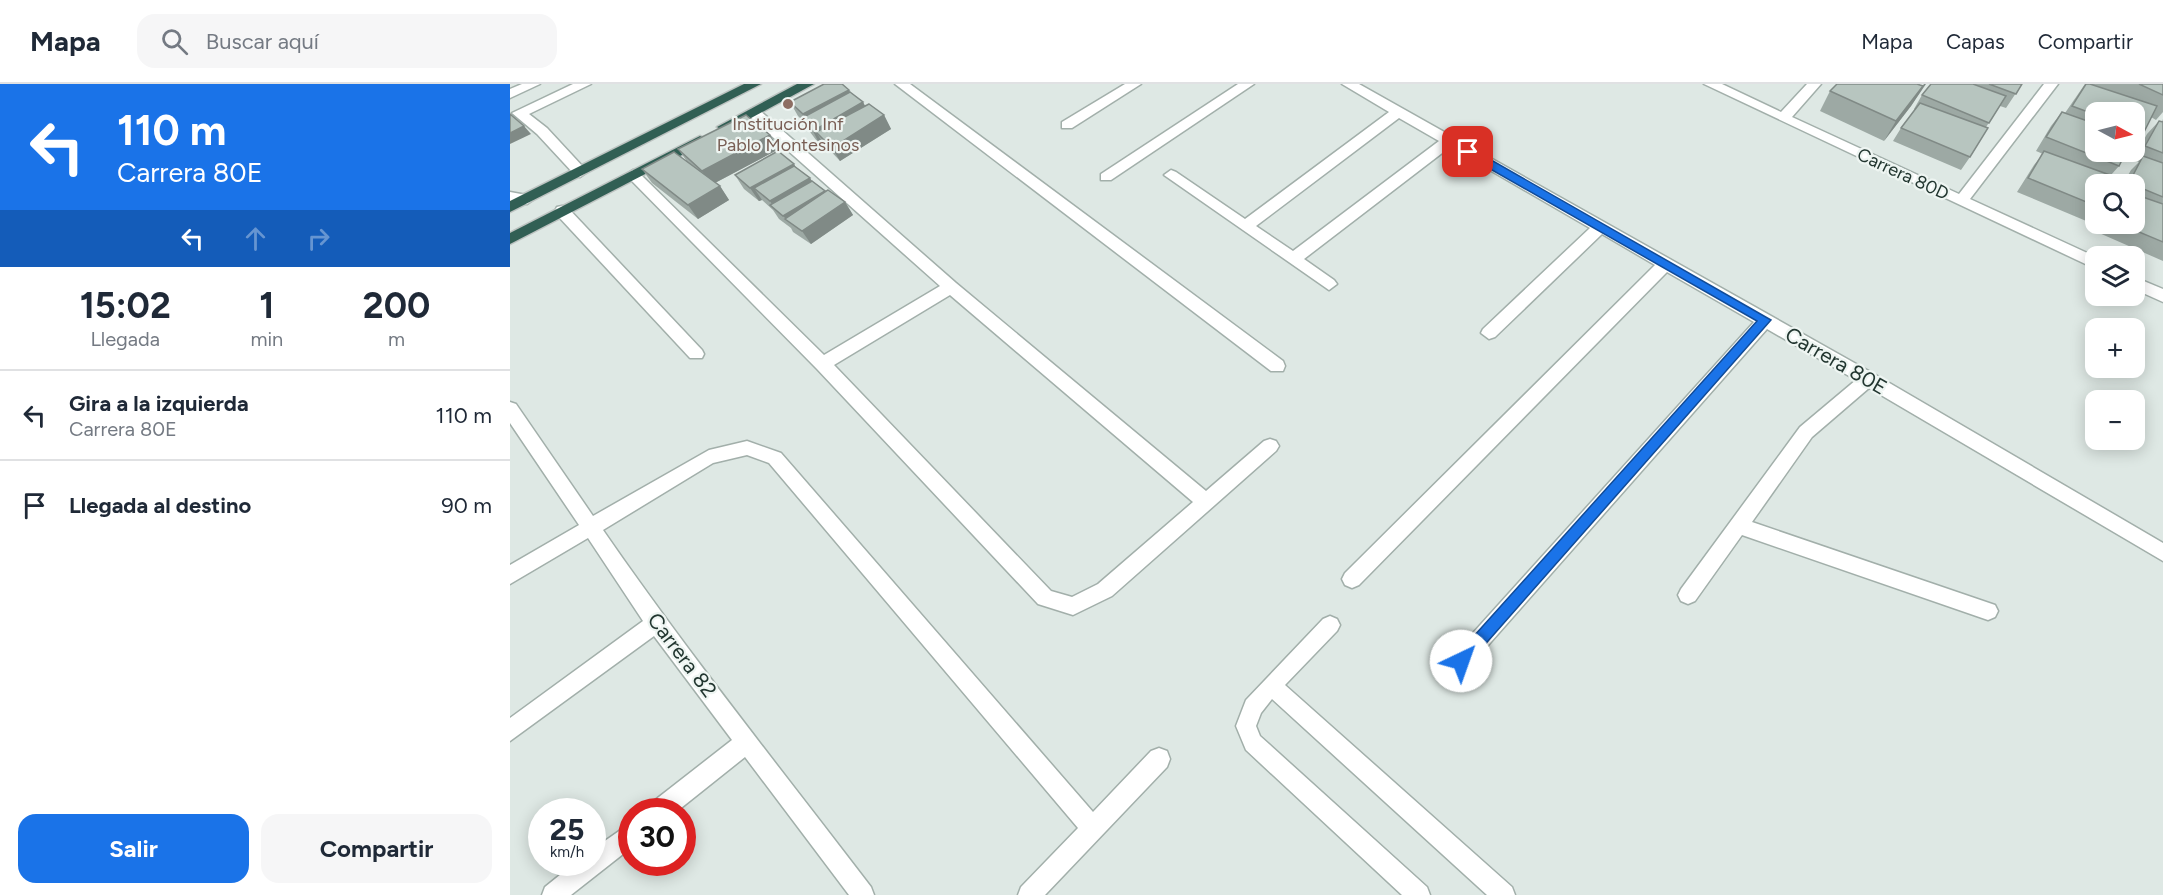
<!DOCTYPE html>
<html lang="es">
<meta charset="utf-8">
<style>
:root{--surface:#fff;--page:#f6f6f7;--text:#1f2937;--muted:#747a83;--line:#e0e1e3;--accent:#1a73e8}
body{margin:0;font-family:Figtree,sans-serif;background:var(--page);color:var(--text);height:100vh;display:flex;flex-direction:column;font-size:22px;white-space:nowrap}
*{box-sizing:border-box;margin:0}
p{font-size:20px;color:var(--muted)}
.icon{flex:none;width:33px;height:33px;fill:none;stroke:currentColor;stroke-width:2;stroke-linecap:round;stroke-linejoin:round}
.map{position:relative;flex:1;overflow:hidden}
.sheet{display:flex;flex-direction:column;background:var(--surface);width:510px}
.sheet>*{flex:none}
.hud{background:#1a73e8;color:#fff;overflow:hidden}
.needle{width:39px;rotate:97deg}
.buttons{position:absolute;left:1575px;top:18px;display:grid;gap:12px}
.buttons a{display:grid;place-items:center;width:60px;height:60px;border-radius:12px;background:var(--surface);box-shadow:0 3px 15px #0003;font-size:30px}
.speed{position:absolute;left:18px;top:714px;display:flex;gap:12px;font-size:30px;font-weight:700;text-align:center}
.speed>*{display:grid;place-content:center;width:78px;height:78px;border-radius:50%;background:var(--surface);box-shadow:0 3px 15px #0003;line-height:1}
.speed small{font-size:15px;font-weight:400}
.speed .limit{border:9px solid #d22;background:#fff;color:#111}
.pin{position:absolute;display:grid;place-items:center;width:51px;height:51px;color:#fff;margin:-26px;border-radius:12px;box-shadow:0 3px 9px #0006}
.me{position:absolute;width:66px;margin:-33px;rotate:42deg;stroke-linejoin:round;filter:drop-shadow(0 0 4px #0008)}
.turn{display:flex;align-items:center;gap:21px;height:126px;padding:0 18px;font-size:27px}
.turn .icon{width:78px;height:78px;stroke-width:2.5}
.turn b{display:block;font-size:42px;line-height:51px}
.lanes{display:flex;align-items:center;height:57px;padding:0 18px;background:#0003;justify-content:center;gap:30px;direction:ltr}
.lanes .off{opacity:.35}
.eta{display:flex;justify-content:space-evenly;align-items:center;height:102px;text-align:center}
.eta b{font-size:36px;font-weight:700;line-height:42px}
.primary-button{display:flex;gap:12px;margin-top:auto;padding:12px 18px}
.primary-button a{flex:1;height:69px;border-radius:18px;background:var(--accent);color:#fff;font-size:24px;font-weight:700;line-height:69px;text-align:center}
.primary-button a+a{background:var(--page);color:var(--text)}
ul{padding:0;list-style:none}
li{display:flex;align-items:center;gap:18px;height:90px;padding:0 18px;border-top:2px solid var(--line)}
li div{flex:1}
li b{display:block;font-size:22px}
li em{font-style:normal}
header{display:flex;align-items:center;gap:36px;box-sizing:border-box;height:84px;padding:0 30px;background:var(--surface);border-bottom:2px solid var(--line)}
header strong{font-size:28px}
nav{display:flex;gap:33px;margin-inline-start:auto;font-size:21px}
.search{width:420px;height:54px;background:var(--page);display:flex;align-items:center;gap:15px;box-sizing:border-box;padding:0 21px;border-radius:18px;color:var(--muted);font-size:22px}
main{display:flex;flex:1;min-height:0}
.map>svg:first-child{display:block}
.lines{fill:none;stroke-linecap:round;stroke-linejoin:round}
.minor-casing{stroke:#a2afaa;stroke-width:3}
.highway-casing{stroke:#bdc3c1;stroke-width:3}
.minor{fill:#fff;fill-rule:evenodd}
.highway{fill:#315f54;fill-rule:evenodd}
.wall{fill:#9da9a4}
.shaded-wall{fill:#808a86}
.building{fill:#b7c5bf;stroke:#808a86;stroke-width:1.5}
.route{fill:#1a73e8;stroke:#114b97;stroke-width:1.5}
.education-dot{fill:#8d6e63;stroke:#eef5f2;stroke-width:2}
.labels{text-anchor:middle;stroke-width:4.5;stroke-linejoin:round;paint-order:stroke}
.far-education-label{font-size:18px;fill:#785e54;stroke:#eef5f2}
.far-street-label{font-size:18px;fill:#223630;stroke:#eef5f2}
.street-label{font-size:21px;fill:#223630;stroke:#eef5f2}
</style>
<header>
<strong>Mapa</strong>
<div class="search"><svg class="icon" aria-label="search" viewBox="0 0 24 24"><circle cx="10" cy="10" r="6"/><path d="M15 15l6 6"/></svg>Buscar aquí</div>
<nav><a>Mapa</a><a>Capas</a><a>Compartir</a></nav>
</header>
<main>
<section class="sheet">
<div class="hud">
<div class="turn"><svg class="icon" aria-label="left" viewBox="0 0 24 24"><path d="M17 20v-9H6M10 6l-5 5 5 5"/></svg><div><b>110 m</b>Carrera 80E</div></div>
<div class="lanes"><svg class="icon" aria-label="left" viewBox="0 0 24 24"><path d="M17 20v-9H6M10 6l-5 5 5 5"/></svg><svg class="icon off" aria-label="ahead" viewBox="0 0 24 24"><path d="M12 20V5M6 11l6-6 6 6"/></svg><svg class="icon off" aria-label="right" viewBox="0 0 24 24"><path d="M7 20v-9h11M14 6l5 5-5 5"/></svg></div>
</div>
<div class="eta">
<div><b>15:02</b><p>Llegada</p></div>
<div><b>1</b><p>min</p></div>
<div><b>200</b><p>m</p></div>
</div>
<ul>
<li><svg class="icon" aria-label="left" viewBox="0 0 24 24"><path d="M17 20v-9H6M10 6l-5 5 5 5"/></svg><div><b>Gira a la izquierda</b><p>Carrera 80E</p></div><em>110 m</em></li>
<li><svg class="icon" aria-label="arrive" viewBox="0 0 24 24"><path d="M6 21V4h12l-3 4 3 4H6"/></svg><div><b>Llegada al destino</b></div><em>90 m</em></li>
</ul>
<div class="primary-button"><a>Salir</a><a>Compartir</a></div>
</section>
<div class="map">
<svg width="1653" height="811" viewBox="0 0 1653 811">
<rect width="100%" height="100%" fill="#dee8e4"/>
<g class="lines">
<!-- minor casing -->
<g class="minor-casing">
<g id="minor">
<path d="M12,0H30L0,14V5Z"/>
<path d="M63,0H81L19,30L37,44L75,85L77,88L70,93L65,91L27,50L2,29Z"/>
<path d="M385,0H400L773,277L775,282L773,287H761Z"/>
<path d="M615,0H631L562,44H552V38Z"/>
<path d="M728,0H744L601,96H591V90Z"/>
<path d="M832,0H849L1364,290L1653,459V477L1359,304L1302,353L1242,438L1485,521L1488,527L1485,533L1478,536L1232,451L1185,517L1178,520L1171,517L1168,511L1171,505L1290,343L1346,296L1257,245L958,584L951,587L944,584L941,577L944,570L1244,238L1157,188L849,501L842,504L835,501L832,495L835,489L1145,181L1092,150L985,253L979,255L971,249L973,245L1080,144L940,63L794,175L824,196L827,200L819,206L654,91L661,86L666,88L735,135L879,28ZM889,34L929,57L783,167L746,142Z"/>
<path d="M1194,0H1212L1271,28L1297,0H1311L1282,33L1449,110L1534,0H1548L1460,115L1586,173V185Z"/>
<path d="M243,24L248,25L446,199L696,407L754,357L760,355L766,357L769,362L766,367L602,512L563,531L528,520L307,285L116,91L123,86L128,88L314,271L430,202L238,31L236,28ZM440,211L683,418L588,500L562,513L541,507L324,281Z"/>
<path d="M0,108L22,112L24,115L17,120L0,118Z"/>
<path d="M52,122L57,123L192,266L194,270L192,274H180L47,131L45,127L47,123Z"/>
<path d="M1624,193L1653,205V218L1624,205Z"/>
<path d="M0,318L6,320L83,432L199,366L237,357L271,369L583,728L641,667L649,664L657,667L660,675L657,683L535,811H508L511,803L568,744L259,379L237,371L203,379L93,446C178,569 270,684 361,803L364,811H339L235,673L166,728H137L140,720L222,656L144,552L0,657V634L133,537L78,454L0,500V481L69,441L0,339Z"/>
<path d="M820,532L827,535L830,541L827,547L775,601L1002,803L1005,811H977L762,615L751,629L746,642L750,652L917,803L920,811H892L736,666L726,642L736,616L813,535Z"/>
<path d="M122,738V763L61,811H32L35,803L66,778H82V766Z"/>
</g>
</g>
<!-- highway casing -->
<g class="highway-casing">
<g id="highway">
<path d="M234,0H251L0,128V117Z"/>
<path d="M287,0H304L219,46L214,47L207,43Z"/>
<path d="M190,52L197,56L195,59L0,160V149Z"/>
</g>
</g>
<!-- minor -->
<use href="#minor" class="minor"/>
<!-- highway -->
<use href="#highway" class="highway"/>
</g>
<!-- wall -->
<g class="wall">
<path d="M1421,0H1512L1496,24L1490,22L1476,43L1460,73L1451,86L1383,57L1391,44L1405,26L1404,25L1412,11Z"/>
<path d="M1575,0H1653V28L1646,36L1641,33L1633,50L1624,60V28H1586V68L1609,82L1601,91L1586,100V134L1581,139L1507,108L1524,81L1533,70L1526,67L1541,42L1552,28L1555,29Z"/>
<path d="M1320,7L1410,8L1401,22L1374,57L1310,27Z"/>
<path d="M340,8L353,18L355,22L374,31L381,45L330,77L313,59L310,61L300,48L296,40L288,32L280,18Z"/>
<path d="M1653,35V177L1580,145L1586,134V140H1624V100H1613L1621,86L1629,78L1623,76L1637,50L1649,37L1652,38Z"/>
<path d="M260,51L269,65L205,99L210,102L219,116L188,135L142,99L132,85L176,76L168,65Z"/>
<path d="M286,83L300,94L302,97L316,107L335,118L343,131L301,160L283,148L281,144L269,135L263,126L252,116L249,117L234,105L225,91Z"/>
</g>
<!-- shaded-wall -->
<g class="shaded-wall">
<path d="M1414,0H1416L1401,22L1374,57L1386,37Z"/>
<path d="M339,6L346,20L300,44L293,30Z"/>
<path d="M353,18L360,32L306,48L313,59L310,61L303,47Z"/>
<path d="M374,31L381,45L330,77L322,64Z"/>
<path d="M14,42L21,50L0,60V49Z"/>
<path d="M260,51L269,65L201,101L192,87Z"/>
<path d="M284,80L292,94L244,104L252,116L249,117L240,104Z"/>
<path d="M300,94L308,108L265,125L260,117Z"/>
<path d="M210,102L219,116L188,135L178,121Z"/>
<path d="M315,107L323,120L276,135L273,132Z"/>
<path d="M335,118L343,131L301,160L292,147Z"/>
</g>
<!-- building -->
<g class="building">
<path d="M314,0H332L339,6L293,30L280,18Z"/>
<path d="M1327,0H1407L1413,2L1386,37L1320,7Z"/>
<path d="M1421,0H1463L1496,12L1479,39L1412,11Z"/>
<path d="M1479,0H1512L1506,10Z"/>
<path d="M1576,0H1580L1647,22L1633,50L1624,46V28H1586V31L1562,22Z"/>
<path d="M1629,0H1653V11Z"/>
<path d="M340,8L353,18L303,47L292,34Z"/>
<path d="M1410,19L1478,44L1460,73L1391,44Z"/>
<path d="M359,20L374,31L322,64L306,48Z"/>
<path d="M1552,28L1586,40V68H1616L1609,82L1536,53Z"/>
<path d="M0,30L14,42L0,49Z"/>
<path d="M236,31L260,51L192,87L168,65Z"/>
<path d="M1649,37L1653,38V69L1635,62Z"/>
<path d="M268,67L284,80L240,104L225,91Z"/>
<path d="M1534,67L1608,94L1605,100H1586V122L1518,94Z"/>
<path d="M164,68L210,102L178,121L132,85Z"/>
<path d="M1633,72L1653,79V113L1619,99Z"/>
<path d="M284,82L300,94L260,117L244,104Z"/>
<path d="M302,97L315,107L273,132L260,121Z"/>
<path d="M318,106L335,118L292,147L275,135Z"/>
<path d="M1624,110L1653,120V158L1610,140H1624Z"/>
</g>
<!-- route -->
<path class="route" d="M954,65H962L1261,236L956,582L951,584L946,582L943,577L946,572L1247,237L954,70Z"/>
<!-- markers -->
<circle class="education-dot" cx="278" cy="20" r="6"/>
<g class="labels">
<!-- far-education labels -->
<g class="far-education-label">
<text x="278" y="46">Institución Inf<tspan x="278" dy="21">Pablo Montesinos</tspan></text>
</g>
<!-- far-street labels -->
<g class="far-street-label">
<text transform="translate(1393 90) rotate(25)" y="6">Carrera 80D</text>
</g>
<!-- street labels -->
<g class="street-label">
<text transform="translate(1326 277) rotate(30)" y="7">Carrera 80E</text>
<text transform="translate(172 571) rotate(53)" y="7">Carrera 82</text>
</g>
</g>
</svg>
<div class="buttons">
<a><svg class="needle" viewBox="-14 -14 28 28"><path d="M0-13l5 13h-10z" fill="#e53935"/><path d="M0 13l5-13h-10z" fill="#747a83"/></svg></a>
<a><svg class="icon" aria-label="search" viewBox="0 0 24 24"><circle cx="10" cy="10" r="6"/><path d="M15 15l6 6"/></svg></a>
<a><svg class="icon" aria-label="layers" viewBox="0 0 24 24"><path d="M12 4l9 5-9 5-9-5zM3 14l9 5 9-5"/></svg></a>
<a>+</a>
<a>−</a>
</div>
<div class="speed"><div>25<small>km/h</small></div><div class="limit">30</div></div>
<div class="pin" style="left:958px;top:68px;background:#d93025"><svg class="icon" aria-label="arrive" viewBox="0 0 24 24"><path d="M6 21V4h12l-3 4 3 4H6"/></svg></div>
<svg class="me" style="left:951px;top:577px" viewBox="-20 -20 40 40"><circle r="19" fill="#fff"/><path d="M0-13L10 11 0 6-10 11z" fill="#1a73e8"/></svg>
</div>
</main>
